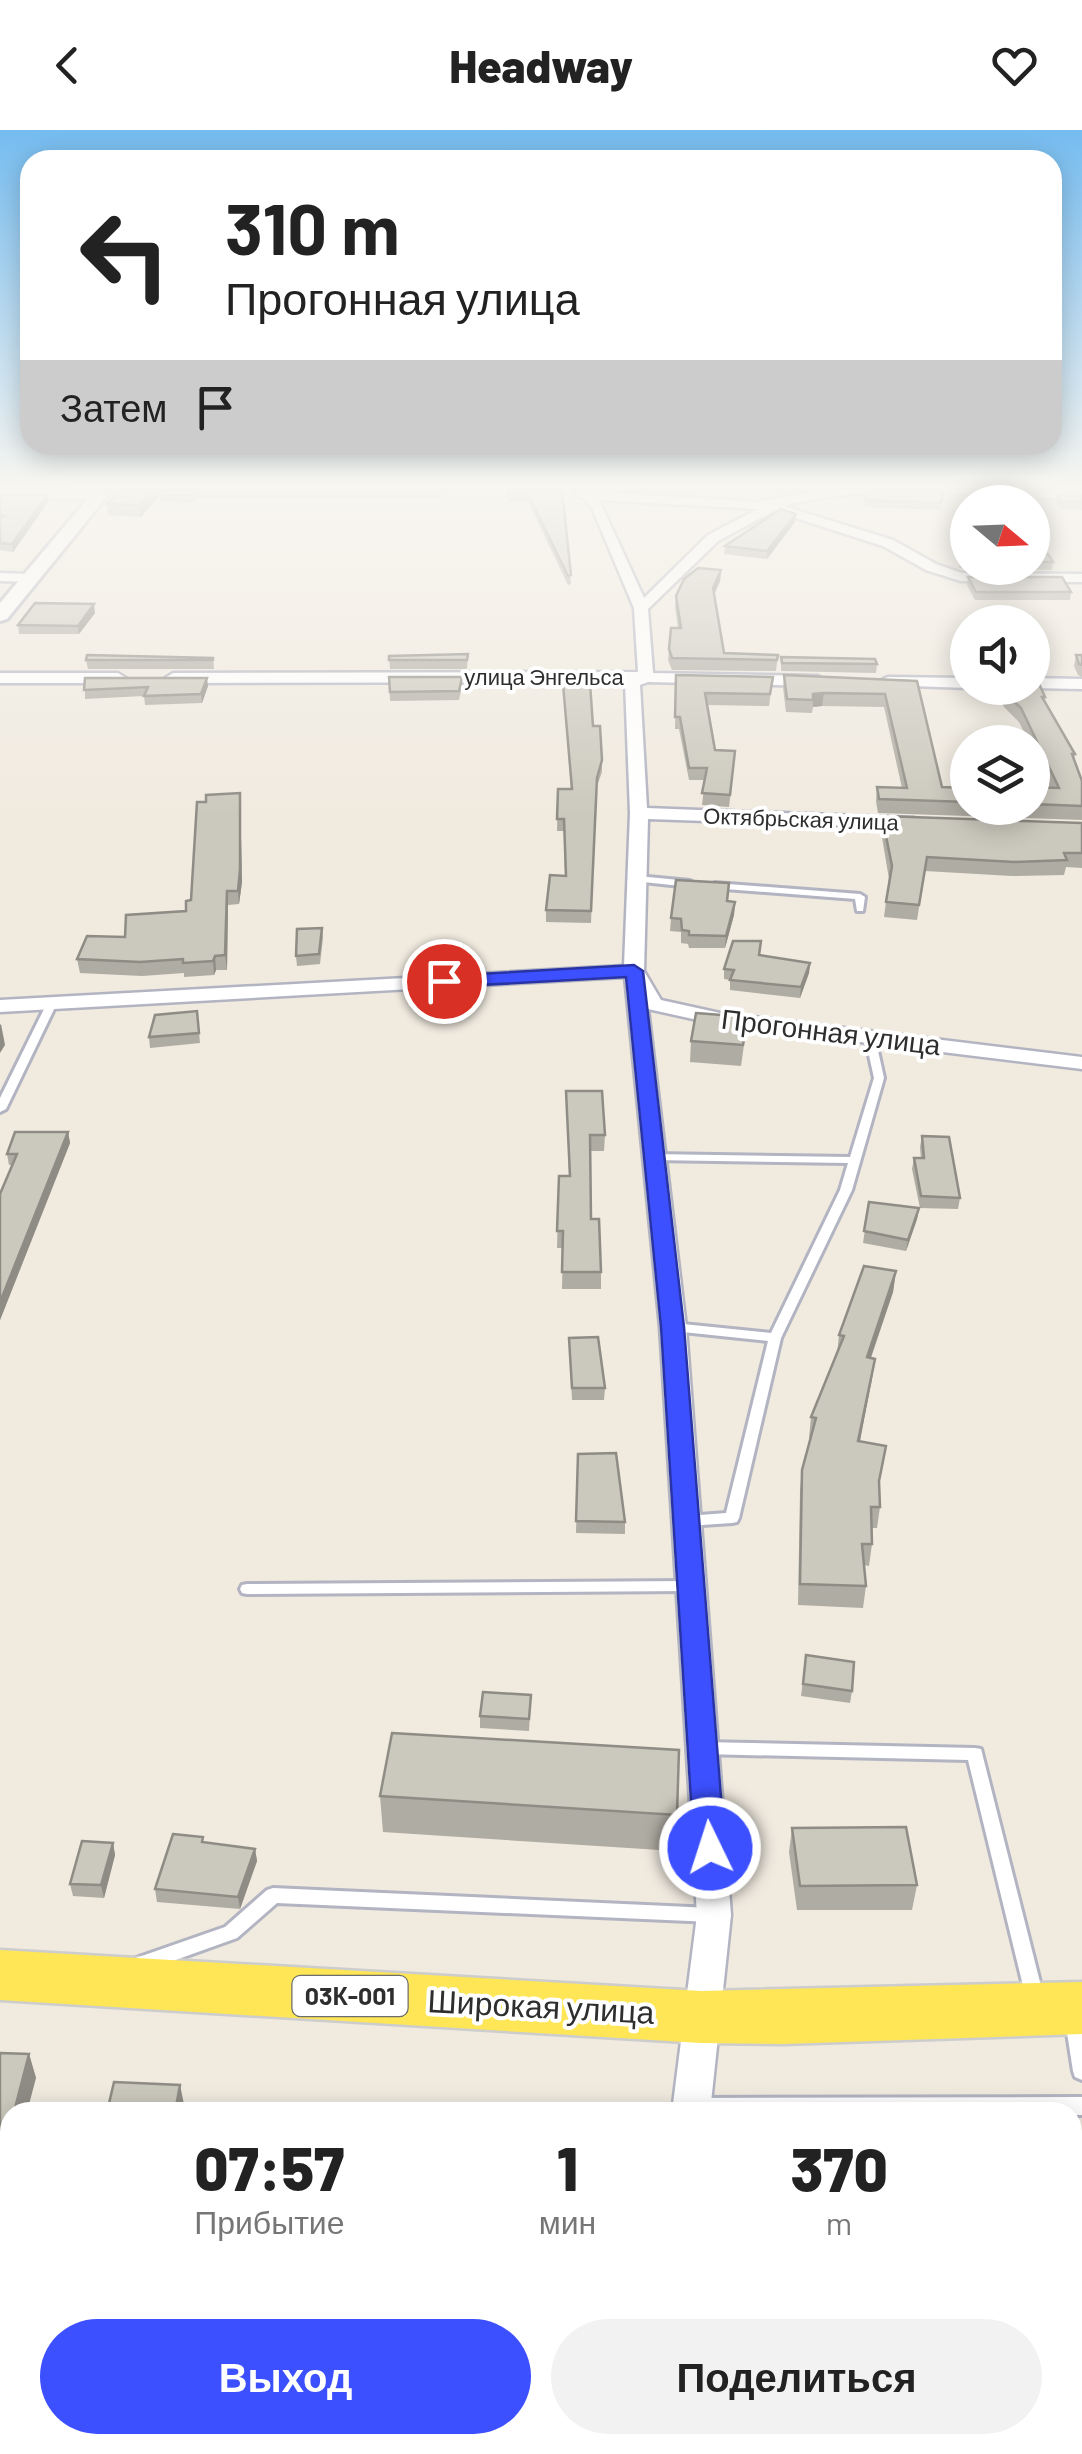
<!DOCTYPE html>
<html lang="ru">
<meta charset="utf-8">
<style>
:root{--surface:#fff;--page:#f2f2f2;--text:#222;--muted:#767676;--accent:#3d50ff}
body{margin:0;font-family:Barlow,sans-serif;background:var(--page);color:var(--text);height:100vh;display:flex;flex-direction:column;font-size:38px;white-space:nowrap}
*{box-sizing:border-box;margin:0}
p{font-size:32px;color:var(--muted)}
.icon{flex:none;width:55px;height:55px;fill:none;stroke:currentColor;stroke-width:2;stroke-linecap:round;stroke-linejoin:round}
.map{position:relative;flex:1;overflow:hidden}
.drawer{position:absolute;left:0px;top:1972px;width:1082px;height:352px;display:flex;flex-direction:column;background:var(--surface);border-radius:30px 30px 0 0;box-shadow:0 5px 25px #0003}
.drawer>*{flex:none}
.hud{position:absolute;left:20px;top:20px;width:1042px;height:305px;border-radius:30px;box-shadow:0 5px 25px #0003;background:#fff;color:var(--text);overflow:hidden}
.needle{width:65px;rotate:109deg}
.controls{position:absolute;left:950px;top:355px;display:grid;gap:20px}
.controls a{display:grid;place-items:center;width:100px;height:100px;border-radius:50%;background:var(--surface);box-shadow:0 5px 25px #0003;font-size:50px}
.pin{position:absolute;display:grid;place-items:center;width:85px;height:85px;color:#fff;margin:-42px;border:5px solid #fff;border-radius:50%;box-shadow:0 2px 10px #0007}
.me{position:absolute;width:110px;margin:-55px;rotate:356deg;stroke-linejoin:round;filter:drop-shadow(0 0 8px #0008)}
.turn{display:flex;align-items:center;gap:35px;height:210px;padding:0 40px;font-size:45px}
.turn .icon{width:130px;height:130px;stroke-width:2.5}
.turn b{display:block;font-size:70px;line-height:85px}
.then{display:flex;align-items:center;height:95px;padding:0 40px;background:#0003;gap:20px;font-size:38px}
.eta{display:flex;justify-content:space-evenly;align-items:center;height:170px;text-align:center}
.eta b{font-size:60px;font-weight:800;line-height:70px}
.primary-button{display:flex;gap:20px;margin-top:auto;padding:20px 40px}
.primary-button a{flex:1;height:115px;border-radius:60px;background:var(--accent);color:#fff;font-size:40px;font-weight:800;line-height:115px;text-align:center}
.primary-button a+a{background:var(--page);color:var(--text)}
header{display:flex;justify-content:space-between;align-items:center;height:130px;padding:0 40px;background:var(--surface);font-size:45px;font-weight:800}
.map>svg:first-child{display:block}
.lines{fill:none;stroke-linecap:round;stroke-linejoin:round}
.service-casing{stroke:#b3b4c2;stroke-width:6}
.minor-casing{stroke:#b3b4c2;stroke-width:5}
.tertiary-casing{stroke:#b3b4c2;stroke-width:6}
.primary-casing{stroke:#cdcdcd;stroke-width:5}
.service{fill:#fff;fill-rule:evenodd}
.minor{fill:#fff;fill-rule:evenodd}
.tertiary{fill:#fff;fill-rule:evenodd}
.primary{fill:#fee656;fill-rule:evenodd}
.wall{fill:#afaca3}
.shaded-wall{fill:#8e8c84}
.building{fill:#cbc8bd;stroke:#8e8c84;stroke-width:2.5}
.route{fill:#3d50ff;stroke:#2834a6;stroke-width:2.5}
.labels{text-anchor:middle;stroke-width:8;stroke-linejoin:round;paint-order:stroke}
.far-street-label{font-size:22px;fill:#2e2e2e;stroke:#fff}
.shield{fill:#fff;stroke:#6d6d6d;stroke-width:2.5}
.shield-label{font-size:25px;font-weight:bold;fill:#2e2e2e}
.street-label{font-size:28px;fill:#2e2e2e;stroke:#fff}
.near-street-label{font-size:32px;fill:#2e2e2e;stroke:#fff}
</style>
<header><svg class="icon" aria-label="back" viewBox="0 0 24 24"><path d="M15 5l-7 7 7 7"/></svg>Headway<svg class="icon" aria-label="heart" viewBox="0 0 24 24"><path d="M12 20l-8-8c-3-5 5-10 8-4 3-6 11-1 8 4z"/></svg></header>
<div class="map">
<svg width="1082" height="2324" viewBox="0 0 1082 2324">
<rect width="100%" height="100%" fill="#f0eadf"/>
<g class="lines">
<!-- service casing -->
<g class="service-casing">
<g id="service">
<path d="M637,746L690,751L695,754L690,757L634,751L632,749Z"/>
<path d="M715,753L860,764L865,767L863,781H857L855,769L712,758L710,756Z"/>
<path d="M52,870L57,873L6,979L0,982V968L47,873Z"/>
<path d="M870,904L875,907L884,948L852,1060L781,1208L739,1388L737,1392L732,1393L687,1396L682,1395L680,1391L682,1387L687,1386L726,1383L768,1211L673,1201L667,1197L673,1193L771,1203L840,1060L848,1033L652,1030L646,1027L652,1024L850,1027L874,948L865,907Z"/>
<path d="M689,1451L694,1452L696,1456L694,1460L689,1461L247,1464L242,1463L240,1459L242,1455L247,1454Z"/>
<path d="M702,1612L975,1618L981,1619L1044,1868L1041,1874L1035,1876L1029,1874L1026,1868L968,1630L702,1624L696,1623L694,1618L696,1613Z"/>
<path d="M273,1758L712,1778L718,1780L721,1785L718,1790L712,1792L277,1773L237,1808L142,1842L136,1840L133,1834L136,1828L225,1797L267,1760Z"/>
<path d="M1074,1882L1080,1884L1082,1888V1950L1075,1947L1073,1941L1065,1890L1068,1884Z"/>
<path d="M1082,1967V1985H1072V1982H688L686,1977L688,1971L695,1968Z"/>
</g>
</g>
<!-- minor casing -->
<g class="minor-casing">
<g id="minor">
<path d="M0,360H114L99,369L0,368Z"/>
<path d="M576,360L757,372L823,360L1082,361V369C985,367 878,351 783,376L893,410L936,434L962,443L1082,444V452L961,451L926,440L883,416L774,381L718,411L648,479L653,543L818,546L826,551L818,556L648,552L640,555L647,678L914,688L923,693L914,698L648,689L644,841L661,870L720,883L1082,927V939L720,895L648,879L686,1197L731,1785L710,1982H672L697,1785L660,1197L625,847L0,882V870L624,836L630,683L625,552L173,553L165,548L173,543L638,542L634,478L592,378L584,368L576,366ZM599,370L758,379L708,405L644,468Z"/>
<path d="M0,443L29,444L36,448L29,452L0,451Z"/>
<path d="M0,543H118L126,548L118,553H0Z"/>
<path d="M888,547L968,548V558L883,555V549Z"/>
<path d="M1032,548L1082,549V559L1032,558Z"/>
<path d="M633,2315H677L676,2324H632Z"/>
</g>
</g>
<!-- tertiary casing -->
<g class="tertiary-casing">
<path id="tertiary" d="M95,360H112L7,489L0,491V473Z"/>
</g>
<!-- primary casing -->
<g class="primary-casing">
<path id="primary" d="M0,1820L701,1861L1082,1852V1904L783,1914L701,1913L0,1870Z"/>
</g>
<!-- service -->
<use href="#service" class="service"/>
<!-- minor -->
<use href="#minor" class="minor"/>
<!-- tertiary -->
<use href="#tertiary" class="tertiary"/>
<!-- primary -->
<use href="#primary" class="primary"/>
</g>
<!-- wall -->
<g class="wall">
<path d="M120,360H443L441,368H197L194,373L161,372L160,365L141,387L108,385L107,374Z"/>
<path d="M508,360H562L571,454L568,455L528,372H508Z"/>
<path d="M943,360L940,380L865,377V370Z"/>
<path d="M0,364L48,372L13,422L0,420Z"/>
<path d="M1057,364H1082V380L1060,379L1056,372Z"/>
<path d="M796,384L795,392L767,429L724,424L725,416Z"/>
<path d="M1032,424L1053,432L1052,440L959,438L960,430H968V438H1032Z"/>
<path d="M721,440L720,451L714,465L724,523L778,525L776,541L672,540L668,530L671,498H678L675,477L676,466Z"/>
<path d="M968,447L1071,462L1070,470H975L967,455Z"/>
<path d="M95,483L79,504H19L18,495Z"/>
<path d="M468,524L467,539H390L389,526Z"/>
<path d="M1076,525H1082V547L1078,545L1074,536Z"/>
<path d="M781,527L877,534L876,543L781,541Z"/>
<path d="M213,528L214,539H88L86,530Z"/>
<path d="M676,545L773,547L769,576L707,575L715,620L734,634L729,677L702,675L705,650H689L679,599H675Z"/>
<path d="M784,545L917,551L942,657L968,658V678H1032V657L1050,658L1032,620V612H1029L1019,592L1004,577L994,558H1032L1045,567V572L1075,624L1074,630L1082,651V690L878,683L876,671L877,657L902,658L884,577L822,576L813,577L812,583L786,582L783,558Z"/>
<path d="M389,547H462V556L459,570L390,571Z"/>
<path d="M85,548L208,556L202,573L145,575L144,566L85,569Z"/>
<path d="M563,554L593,596L602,630V642L596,659L591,793L546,792V780L565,746L564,701H557L558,659H571Z"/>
<path d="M240,663L242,752L239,774L228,775L227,840H216L214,845L184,847V843L142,846L80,843L77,829L186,781L191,770L206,672Z"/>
<path d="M882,686L1082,693V738L1066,737L1064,745L1012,746L925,741L917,790L884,787L889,749L881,701Z"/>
<path d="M727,771L735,772L734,785L725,818H689L688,814L681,813V802L670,801L671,788Z"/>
<path d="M322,798L323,808L320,834L297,836L296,826Z"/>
<path d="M760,825L810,833L809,843L800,868L730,860V850L724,849V839Z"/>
<path d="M197,881L200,913L150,918L149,907Z"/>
<path d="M745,908L741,936L690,932L691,911Z"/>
<path d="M566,961L605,1005L604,1021H590L591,1089L601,1142V1159H562L563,1118H557L559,1046H569Z"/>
<path d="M68,1002L70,1013L0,1190V1064L13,1035H9L7,1024Z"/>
<path d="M922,1006L960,1068L958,1079L920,1078L912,1039L914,1028H921L920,1017Z"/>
<path d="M869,1072L919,1078L917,1089L906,1121L863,1113Z"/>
<path d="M896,1141L893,1162L871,1228L875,1229L860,1311L880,1356V1377L877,1398H872V1414L869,1436L864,1435L866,1456L863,1478L798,1475L800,1361L802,1340L811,1308H809L811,1287L837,1224L839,1205Z"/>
<path d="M569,1208L605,1258L604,1270H572Z"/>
<path d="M578,1324L625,1392V1404L576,1403Z"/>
<path d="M806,1525L852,1561L850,1573L801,1566Z"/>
<path d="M531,1565L529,1601L480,1598V1586Z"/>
<path d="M380,1666L677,1685L675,1721L383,1702Z"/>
<path d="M792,1698L917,1755L912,1780H797L789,1722Z"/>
<path d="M204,1712L255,1719L257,1731L240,1779L157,1772L155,1759Z"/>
<path d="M113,1713L115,1725L104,1768L73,1766L70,1754Z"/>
<path d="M0,1923L29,1924L36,1948L10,1982V2020L0,2019Z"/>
</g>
<!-- shaded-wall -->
<g class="shaded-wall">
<path d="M153,360H164L141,387L140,375Z"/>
<path d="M47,365L48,372L13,422L12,414Z"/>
<path d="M796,384L795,392L767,429V421Z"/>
<path d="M721,440L720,451L712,469L713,458Z"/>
<path d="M94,474L95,483L79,504L78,496Z"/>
<path d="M207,548L208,556L202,573L201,564Z"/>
<path d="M824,563L822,576L813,577V564Z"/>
<path d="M240,663L242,752L239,774L238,761Z"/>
<path d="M227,761L228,775L227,840L225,825Z"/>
<path d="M735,772L734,785L725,818L726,806Z"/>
<path d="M215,826L216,840L214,845L213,831Z"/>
<path d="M810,833L809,843L800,868L801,857Z"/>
<path d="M1,894L5,915L0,923V895Z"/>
<path d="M68,1002L70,1013L0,1190V1172Z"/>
<path d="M919,1078L917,1089L906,1121L908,1110Z"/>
<path d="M896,1141L893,1162L864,1247L867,1227Z"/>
<path d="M875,1229L872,1249L856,1331L858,1311Z"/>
<path d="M113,1713L115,1725L104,1768L101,1755Z"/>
<path d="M255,1719L257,1731L240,1779L238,1767Z"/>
<path d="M29,1924L36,1948L27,1982H14Z"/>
<path d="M180,1955L185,1979L184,1982H175Z"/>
</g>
<!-- building -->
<g class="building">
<path d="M120,360H153L140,375L107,374Z"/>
<path d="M162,360H196L193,365H160Z"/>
<path d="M508,360H562L571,445L568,446L528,364H508Z"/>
<path d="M868,360H943L941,373L865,370Z"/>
<path d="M978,360L1009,362L1016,372H984Z"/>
<path d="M0,364L47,365L12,414L0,413V388L4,386L0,385Z"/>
<path d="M1057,364H1082V372L1061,371Z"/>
<path d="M781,379L796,384L767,421L725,416Z"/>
<path d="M1032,424H1048L1053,432H1032Z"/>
<path d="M698,438L721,440L713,458L724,523L778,525L777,530L672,528L669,519L671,498H681L676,466L684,449Z"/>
<path d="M968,447H1062L1071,462H976Z"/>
<path d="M35,473L94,474L78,496L18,495Z"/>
<path d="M468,524L467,530H389V526Z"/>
<path d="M87,525L213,528V530H86Z"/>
<path d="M1076,525H1082V535L1079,534Z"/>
<path d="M781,527L875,529L877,534L782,533Z"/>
<path d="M676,545L773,547L770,564L705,563L715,620L735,621L730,665L702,663L707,638H689L680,587H675Z"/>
<path d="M784,545L917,551L942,657L968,658V672L879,669L877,657L907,658L885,564L824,563L813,564V570L787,569Z"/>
<path d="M389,547H462L459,561L390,562Z"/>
<path d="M85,548H207L201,564L144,566L148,557L84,560Z"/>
<path d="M1032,548L1037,549L1045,567H1042L1075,624H1072L1082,651V676L1032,674V657L1059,658L1021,578L1006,564L1003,558H1032Z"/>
<path d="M590,553L593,596H600L602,630L597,648L591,781L546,780L550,745L566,746L564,689H557L558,659H572L563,554Z"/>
<path d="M240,663V739L238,761H227L225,825L215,826L213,831L183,833V829L140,832L77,829L87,806L125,807L126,785L186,781V771L191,770L197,672H206V665Z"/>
<path d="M882,686L1082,693V723H1064L1067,730L1014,732L927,727L919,775L886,772L892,736Z"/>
<path d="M676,750L729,753L727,771L735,772L726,806L689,805V801L682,800L681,789L671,788Z"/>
<path d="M322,798L319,824L296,826L297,799Z"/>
<path d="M733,811H761L759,825L810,833L801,857L730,850L734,840L724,839Z"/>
<path d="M197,881L199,903L149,907L155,885Z"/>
<path d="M696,883L747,887L743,915L691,911Z"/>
<path d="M566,961H602L605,1005H590L591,1089H599L601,1142H562L563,1101H557L559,1046H570Z"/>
<path d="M15,1002H68L0,1172V1064L17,1024H7Z"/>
<path d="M922,1006L949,1007L960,1068L921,1066L914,1028H924Z"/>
<path d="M869,1072L919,1078L908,1110L864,1101Z"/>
<path d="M864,1136L896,1141L867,1227L875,1229L858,1311L886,1316L879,1351L880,1377H871L872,1414H862L866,1456L800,1454L802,1340L816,1288L811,1287L844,1206L839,1205Z"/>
<path d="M598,1207L605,1258H572L569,1208Z"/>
<path d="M616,1323L625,1392L576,1391L578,1324Z"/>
<path d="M806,1525L854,1532L852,1561L803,1554Z"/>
<path d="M483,1562L531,1565L529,1589L480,1586Z"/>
<path d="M392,1603L679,1620L677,1685L380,1666Z"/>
<path d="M906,1697L917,1755L800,1756L792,1698Z"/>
<path d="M173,1704L203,1707L202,1712L255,1719L238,1767L155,1759Z"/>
<path d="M82,1711L113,1713L101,1755L70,1754Z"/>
<path d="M0,1923L29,1924L14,1982H10V1996H0Z"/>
<path d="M114,1952L180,1955L175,1982H107Z"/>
</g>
<!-- sky -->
<linearGradient id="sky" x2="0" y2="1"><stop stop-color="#75bcf0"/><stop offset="0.52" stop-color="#f8f6f1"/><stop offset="1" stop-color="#f8f6f1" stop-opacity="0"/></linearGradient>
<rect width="1082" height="686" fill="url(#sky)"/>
<!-- route -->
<path class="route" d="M634,835L643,841L684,1197L725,1718L720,1727L710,1731L699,1727L694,1718L661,1197L626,847L444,857L435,851L444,846Z"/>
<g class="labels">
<!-- far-street labels -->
<g class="far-street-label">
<text x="544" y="555">улица Энгельса</text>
<text transform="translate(801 689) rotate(2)" y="8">Октябрьская улица</text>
</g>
<!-- shield labels -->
<rect class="shield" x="292.5" y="1846" width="115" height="40" rx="8"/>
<g class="shield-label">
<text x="350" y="1875">03К-001</text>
</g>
<!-- street labels -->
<g class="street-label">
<text transform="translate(831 902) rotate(7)" y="10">Прогонная улица</text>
</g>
<!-- near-street labels -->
<g class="near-street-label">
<text transform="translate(541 1877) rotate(3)" y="11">Широкая улица</text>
</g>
</g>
</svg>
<div class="controls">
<a><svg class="needle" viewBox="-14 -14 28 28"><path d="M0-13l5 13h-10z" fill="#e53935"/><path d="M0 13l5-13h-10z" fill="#767676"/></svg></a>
<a><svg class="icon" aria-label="sound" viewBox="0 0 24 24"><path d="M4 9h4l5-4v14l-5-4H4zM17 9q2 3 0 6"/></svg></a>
<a><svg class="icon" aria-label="layers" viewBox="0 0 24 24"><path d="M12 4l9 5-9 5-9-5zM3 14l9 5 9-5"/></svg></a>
</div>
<div class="pin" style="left:444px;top:851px;background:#d93025"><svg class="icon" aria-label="arrive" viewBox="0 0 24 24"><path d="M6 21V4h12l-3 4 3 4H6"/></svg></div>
<svg class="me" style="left:710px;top:1718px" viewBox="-20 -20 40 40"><circle r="17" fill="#3d50ff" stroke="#fff" stroke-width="3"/><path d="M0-11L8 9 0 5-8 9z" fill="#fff"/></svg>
<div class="hud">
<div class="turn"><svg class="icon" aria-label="left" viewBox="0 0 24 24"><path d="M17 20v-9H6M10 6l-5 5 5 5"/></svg><div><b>310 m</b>Прогонная улица</div></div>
<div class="then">Затем<svg class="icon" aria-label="arrive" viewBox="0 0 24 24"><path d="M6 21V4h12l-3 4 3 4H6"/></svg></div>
</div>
<section class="drawer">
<div class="eta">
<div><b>07:57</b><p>Прибытие</p></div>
<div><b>1</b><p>мин</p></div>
<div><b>370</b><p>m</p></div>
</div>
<div class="primary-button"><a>Выход</a><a>Поделиться</a></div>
</section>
</div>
